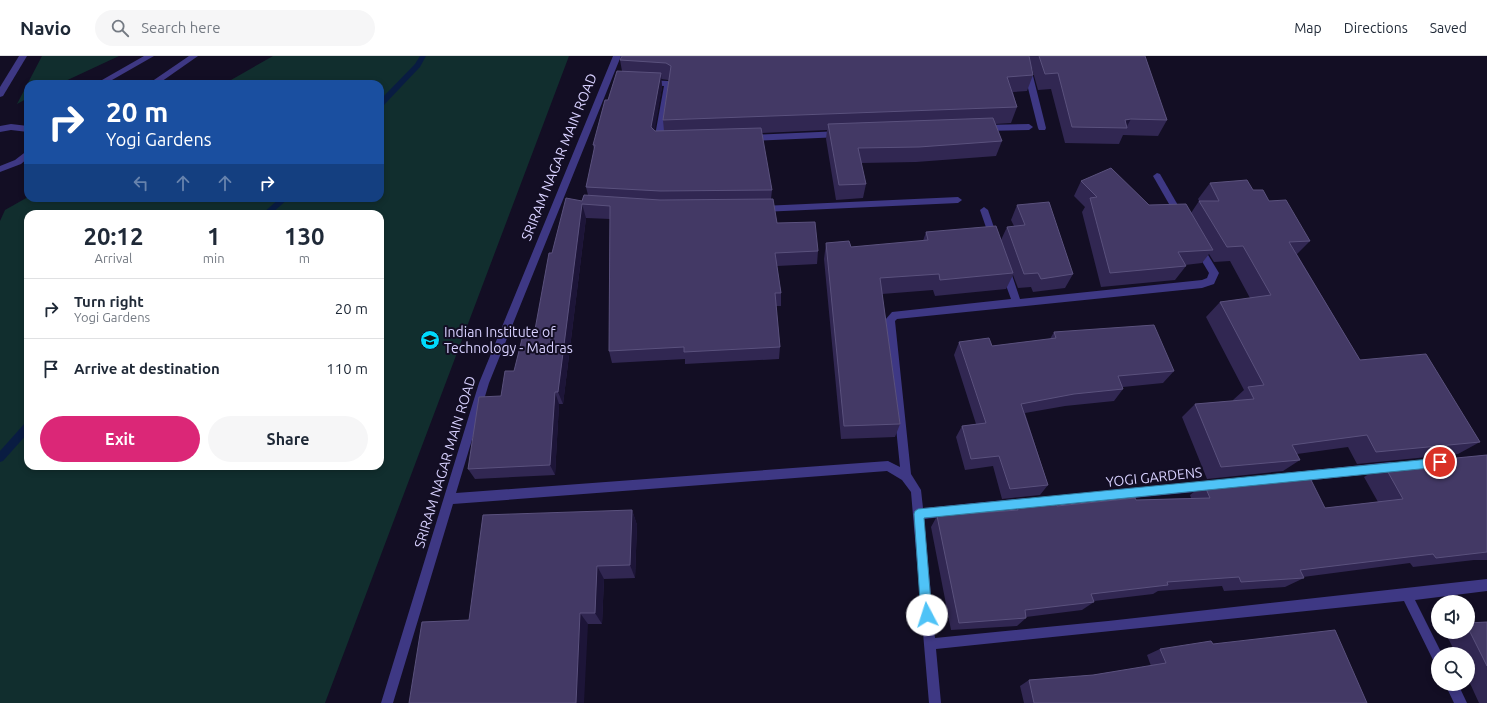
<!DOCTYPE html>
<style>
:root{--surface:#fff;--page:#f6f6f7;--text:#1f2937;--muted:#747a83;--line:#e0e1e3;--accent:#db2777}
body{margin:0;font-family:Ubuntu,sans-serif;background:var(--page);color:var(--text);height:100vh;display:flex;flex-direction:column;font-size:15px;white-space:nowrap}
*{box-sizing:border-box;margin:0}
p{font-size:13px;color:var(--muted)}
.icon{flex:none;width:22px;height:22px;fill:none;stroke:currentColor;stroke-width:2;stroke-linecap:round;stroke-linejoin:round}
.map{position:relative;flex:1;overflow:hidden}
.panel{position:absolute;left:24px;top:154px;width:360px;height:260px;display:flex;flex-direction:column;background:var(--surface);border-radius:12px;box-shadow:0 2px 6px #0003}
.panel>*{flex:none}
.banner{position:absolute;left:24px;top:24px;width:360px;height:122px;border-radius:12px;box-shadow:0 2px 6px #0003;background:#1a4fa0;color:#fff;overflow:hidden}
.fabs{position:absolute;left:1431px;top:539px;display:grid;gap:8px}
.fabs a{display:grid;place-items:center;width:44px;height:44px;border-radius:50%;background:var(--surface);box-shadow:0 2px 6px #0003;font-size:20px}
.pin{position:absolute;display:grid;place-items:center;width:34px;height:34px;color:#fff;margin:-17px;border:2px solid #fff;border-radius:50%;box-shadow:0 1px 4px #0007}
.me{position:absolute;width:44px;margin:-22px;rotate:355deg;stroke-linejoin:round;filter:drop-shadow(0 0 3px #0008)}
.turn{display:flex;align-items:center;gap:14px;height:84px;padding:0 16px;font-size:18px}
.turn .icon{width:52px;height:52px;stroke-width:2.5}
.turn b{display:block;font-size:28px;line-height:34px}
.lanes{display:flex;align-items:center;height:38px;padding:0 16px;background:#0003;justify-content:center;gap:20px;direction:ltr}
.lanes .off{opacity:.35}
.eta{display:flex;justify-content:space-evenly;align-items:center;height:68px;text-align:center}
.eta b{font-size:24px;font-weight:600;line-height:28px}
.action{display:flex;gap:8px;margin-top:auto;padding:8px 16px}
.action a{flex:1;height:46px;border-radius:24px;background:var(--accent);color:#fff;font-size:16px;font-weight:600;line-height:46px;text-align:center}
.action a+a{background:var(--page);color:var(--text)}
ul{padding:0;list-style:none}
li{display:flex;align-items:center;gap:12px;height:60px;padding:0 16px;border-top:1px solid var(--line)}
li div{flex:1}
li b{display:block;font-size:15px}
li em{font-style:normal}
header{display:flex;align-items:center;gap:24px;box-sizing:border-box;height:56px;padding:0 20px;background:var(--surface);border-bottom:1px solid var(--line)}
header strong{font-size:19px}
nav{display:flex;gap:22px;margin-inline-start:auto;font-size:14px}
.search{width:280px;height:36px;background:var(--page);display:flex;align-items:center;gap:10px;box-sizing:border-box;padding:0 14px;border-radius:22px;color:var(--muted);font-size:15px}
.map>svg:first-child{display:block}
.green{fill:#112e2e;fill-rule:evenodd}
.lines{fill:none;stroke-linecap:round;stroke-linejoin:round}
.stream{fill:#091c42;fill-rule:evenodd}
.lane{fill:#3e3884;fill-rule:evenodd}
.street{fill:#3e3884;fill-rule:evenodd}
.wall{fill:#312752;fill-rule:evenodd}
.shaded-wall{fill:#1d1538}
.building{fill:#433965;stroke:#5a517d}
.route{fill:#4fc3f7;stroke:#337fa1}
.labels{text-anchor:middle;stroke-width:4;stroke-linejoin:round;paint-order:stroke}
.street-label{font-size:14px;fill:#d8d1ff;stroke:#130e24}
.poi-label{font-size:14px;fill:#d8d1ff;stroke:#130e24;text-anchor:start}
</style>
<header>
<strong>Navio</strong>
<div class="search"><svg class="icon" aria-label="search" viewBox="0 0 24 24"><circle cx="10" cy="10" r="6"/><path d="M15 15l6 6"/></svg>Search here</div>
<nav><a>Map</a><a>Directions</a><a>Saved</a></nav>
</header>
<div class="map">
<svg width="1487" height="647" viewBox="0 0 1487 647">
<rect width="100%" height="100%" fill="#130e24"/>
<!-- green -->
<g class="green">
<path d="M42,0H119L59,28H28V42L17,48Z"/>
<path d="M273,0H569L325,647H0V165L5,154L28,141V142H380V28H224ZM28,158H380V410H28Z"/>
</g>
<g class="lines">
<!-- stream -->
<g class="stream">
<path d="M420,0H426L420,11L383,50L380,51V44L415,8Z"/>
<path d="M280,142H289L271,158H262Z"/>
<path d="M28,366V377L3,405L0,406V395L25,367Z"/>
</g>
<!-- lane -->
<g class="lane">
<path d="M19,0H27L3,40L0,41V31Z"/>
<path d="M144,0H154L105,28H95Z"/>
<path d="M189,0H198L158,28H148Z"/>
<path d="M1020,0H1028L1046,72L1045,74H1039L1038,72Z"/>
<path d="M11,68L28,70V76L11,74L0,76V70Z"/>
<path d="M28,94V102L21,108L0,116V110L15,104Z"/>
</g>
<!-- street -->
<g class="street">
<path d="M613,0H621L489,327L456,437L888,405L900,411L885,264L892,256L1011,243L1000,213L1005,209L1010,213L1020,243L1202,224L1207,222L1209,217L1194,192L1199,188L1202,189L1219,217L1214,228L1202,232L897,263L895,265L911,418L921,434L923,452L1026,442L1030,443L1031,447L1030,451L1026,452L924,463L935,582L1108,565L1487,523V535L1415,544L1442,598H1438V608L1434,606L1404,545L936,593L941,647H929L911,436L902,424L887,415L453,448L393,647H381L479,327Z"/>
<path d="M649,24L668,25L672,28L663,82L665,85L661,88L655,87L654,85L664,30L646,29L645,27Z"/>
<path d="M1029,68L1033,71L1029,74L985,75L981,72L985,69Z"/>
<path d="M841,75L845,78L841,81L749,85L745,82L749,79Z"/>
<path d="M1157,117L1160,118L1183,158L1184,160L1183,162H1177L1153,120Z"/>
<path d="M958,141L962,144L958,147L761,156L757,153L761,150Z"/>
<path d="M984,151L988,154L998,183L997,185H991L990,183L980,154Z"/>
<path d="M1390,406L1394,408L1395,411L1394,414L1390,416L1295,426L1291,425L1290,421L1291,417L1295,416Z"/>
<path d="M1215,424L1219,425L1220,429L1219,433L1215,434L1042,451L1038,450L1037,446L1038,442L1042,441Z"/>
<path d="M1445,628H1458L1467,647H1454Z"/>
</g>
</g>
<!-- wall -->
<g class="wall">
<path d="M622,0H1145L1167,64L1158,80L1123,79L1119,88L1065,87L1051,33L1038,34L1031,9L1033,19L1027,35L1013,36L1017,51L1011,67L995,68L1002,85L996,100L916,106L861,107L866,128L863,142L836,144L826,83L827,74L761,77L772,134L771,143L777,167L818,195L817,208L777,210L781,237V250H776L780,291L779,303L685,308V303L612,307L609,295L610,163L586,162L563,348H559L555,419L475,423L468,413L501,340L514,315L534,279L552,197L582,145L588,139L586,131L594,94L593,89L608,44L622,15L620,4ZM661,23L668,24H669L663,64L664,75H655L654,74L662,31Z"/>
<path d="M1081,125L1149,149L1191,157L1199,145L1198,143L1210,127L1253,134L1269,145L1310,185L1297,198L1360,304L1480,386L1458,398L1357,408L1348,391L1297,398L1300,404L1283,415L1207,423L1182,361L1195,348L1233,345V344L1244,334L1206,261L1220,246L1250,242L1230,205L1214,206L1209,198L1202,207L1185,209L1186,210L1175,224L1101,231L1082,156L1085,151L1074,140Z"/>
<path d="M1017,149L1073,218L1065,232L1033,236L1031,231L1018,232L1013,219L1006,233L935,240L933,234L882,238L900,368L895,381L841,383L824,203L826,187L851,191L923,185L926,176L1001,184L1007,171L1014,170L1011,164Z"/>
<path d="M1054,276L1174,315L1163,327L1123,331V333L1114,345L1065,350L1025,357L1048,429L1040,439L1002,443L993,410L965,414L956,381L962,370L976,368L954,299L959,286L992,290L1050,283Z"/>
<path d="M1487,399V504H1474L1413,511L1410,507L1303,521L1304,522L1285,531L1224,535L1222,530L1158,535L1153,538L1094,545V546L1082,554L1026,561V562L1017,570L951,574L931,471L937,460L1008,454L1015,445L1057,450L1136,444L1191,442L1190,439L1204,428L1325,452L1378,446L1364,421L1384,409Z"/>
<path d="M632,454L637,469L635,522L604,523L602,568H588L469,564Z"/>
<path d="M1487,566V647H1479L1468,623V598H1456L1445,576H1468V567Z"/>
<path d="M1213,588L1367,647H1024L1020,630L1029,624L1093,619L1151,610L1147,599L1160,593Z"/>
</g>
<!-- shaded-wall -->
<g class="shaded-wall">
<path d="M661,17L662,31L653,85L651,71Z"/>
<path d="M1131,63L1126,72L1125,64Z"/>
<path d="M582,148L586,162L563,348L558,336Z"/>
<path d="M555,336L559,348L555,419L550,409Z"/>
<path d="M632,454L637,469L635,522L630,509Z"/>
<path d="M597,510L604,523L602,568L595,557Z"/>
<path d="M580,557L588,568L584,647H576Z"/>
</g>
<!-- building -->
<g class="building">
<path d="M622,0H1029L1033,19L1007,21L1017,51L663,64L671,10L666,7L620,4Z"/>
<path d="M1039,0H1145L1167,64L1131,63L1125,64L1127,72L1072,71L1058,17L1045,18Z"/>
<path d="M617,15L661,17L651,71L655,75L761,72L772,134L660,135L586,131L595,89H593L605,44H608Z"/>
<path d="M993,62L1002,85L919,91L858,92L866,128L839,129L828,68Z"/>
<path d="M1111,112L1149,149L1186,148L1213,194L1178,196L1186,210L1110,217L1090,142L1097,141L1081,125Z"/>
<path d="M1247,124L1253,134H1263L1269,145L1286,144L1310,185L1289,186L1360,304L1426,298L1480,386L1376,396L1367,379L1292,389L1300,404L1221,411L1195,348L1254,343L1248,331L1264,329L1220,246L1271,239L1243,190L1227,191L1199,145H1219L1210,127Z"/>
<path d="M584,139L660,144L773,143L777,167L815,166L818,195L775,197L781,237H775L780,291L684,296V291L609,295L610,150L582,148L558,336H555L550,409L468,413L479,341L501,340L505,315H514L523,279H534L549,197H552L566,142L582,145Z"/>
<path d="M1049,146L1073,218L1041,223L1038,217L1024,218L1007,171L1025,169L1017,149Z"/>
<path d="M996,170L1013,217L940,224L939,218L880,222L900,368L844,370L826,187L849,185L851,191L928,184L926,176Z"/>
<path d="M1154,269L1174,315L1118,320L1123,333L1074,338L1021,348L1048,429L1010,433L999,400L971,403L962,370L986,367L959,286L989,282L992,290L1056,282L1054,276Z"/>
<path d="M1487,399V496L1436,502L1433,498L1300,514L1304,522L1241,526L1239,521L1167,526L1168,529L1091,538L1094,546L1025,554L1026,562L959,567L937,460L1018,454L1015,445L1054,441L1057,450L1135,442L1136,444L1210,442L1204,428L1307,416L1325,452L1403,443L1384,409Z"/>
<path d="M632,454L630,509L597,510L595,557H580L576,647H409L422,566L469,564L483,459Z"/>
<path d="M1487,566V610L1468,572V567Z"/>
<path d="M1335,574L1367,647H1034L1029,624L1093,619L1166,607L1160,593L1211,585L1213,588Z"/>
</g>
<!-- route -->
<path class="route" d="M1440,402L1444,406L1440,411L924,462L932,559L930,563L927,564L923,563L921,559L914,458L915,455L918,453Z"/>
<!-- icons -->
<defs>
<g id="university-disc" transform="scale(1)"><circle r="9.5" fill="#00d9fc" stroke="#130e24"/><path d="M0-5L7-2L0 1L-7-2ZM-4 1L0 2.5L4 1V4Q0 6-4 4Z" fill="#111"/></g>
</defs>
<g fill-rule="evenodd">
<use href="#university-disc" x="430" y="284"/>
</g>
<g class="labels">
<!-- street labels -->
<g class="street-label">
<text transform="translate(559 101) rotate(-68)" y="5">SRIRAM NAGAR MAIN ROAD</text>
<text transform="translate(445 406) rotate(-73)" y="5">SRIRAM NAGAR MAIN ROAD</text>
<text transform="translate(1154 421) rotate(-6)" y="5">YOGI GARDENS</text>
</g>
<!-- poi labels -->
<g class="poi-label">
<text x="444" y="281">Indian Institute of<tspan x="444" dy="16">Technology - Madras</tspan></text>
</g>
</g>
</svg>
<div class="fabs">
<a><svg class="icon" aria-label="sound" viewBox="0 0 24 24"><path d="M4 9h4l5-4v14l-5-4H4zM17 9q2 3 0 6"/></svg></a>
<a><svg class="icon" aria-label="search" viewBox="0 0 24 24"><circle cx="10" cy="10" r="6"/><path d="M15 15l6 6"/></svg></a>
</div>
<div class="pin" style="left:1440px;top:406px;background:#d93025"><svg class="icon" aria-label="arrive" viewBox="0 0 24 24"><path d="M6 21V4h12l-3 4 3 4H6"/></svg></div>
<svg class="me" style="left:927px;top:559px" viewBox="-20 -20 40 40"><circle r="19" fill="#fff"/><path d="M0-13L10 11 0 6-10 11z" fill="#4fc3f7"/></svg>
<div class="banner">
<div class="turn"><svg class="icon" aria-label="right" viewBox="0 0 24 24"><path d="M7 20v-9h11M14 6l5 5-5 5"/></svg><div><b>20 m</b>Yogi Gardens</div></div>
<div class="lanes"><svg class="icon off" aria-label="left" viewBox="0 0 24 24"><path d="M17 20v-9H6M10 6l-5 5 5 5"/></svg><svg class="icon off" aria-label="ahead" viewBox="0 0 24 24"><path d="M12 20V5M6 11l6-6 6 6"/></svg><svg class="icon off" aria-label="ahead" viewBox="0 0 24 24"><path d="M12 20V5M6 11l6-6 6 6"/></svg><svg class="icon" aria-label="right" viewBox="0 0 24 24"><path d="M7 20v-9h11M14 6l5 5-5 5"/></svg></div>
</div>
<section class="panel">
<div class="eta">
<div><b>20:12</b><p>Arrival</p></div>
<div><b>1</b><p>min</p></div>
<div><b>130</b><p>m</p></div>
</div>
<ul>
<li><svg class="icon" aria-label="right" viewBox="0 0 24 24"><path d="M7 20v-9h11M14 6l5 5-5 5"/></svg><div><b>Turn right</b><p>Yogi Gardens</p></div><em>20 m</em></li>
<li><svg class="icon" aria-label="arrive" viewBox="0 0 24 24"><path d="M6 21V4h12l-3 4 3 4H6"/></svg><div><b>Arrive at destination</b></div><em>110 m</em></li>
</ul>
<div class="action"><a>Exit</a><a>Share</a></div>
</section>
</div>
